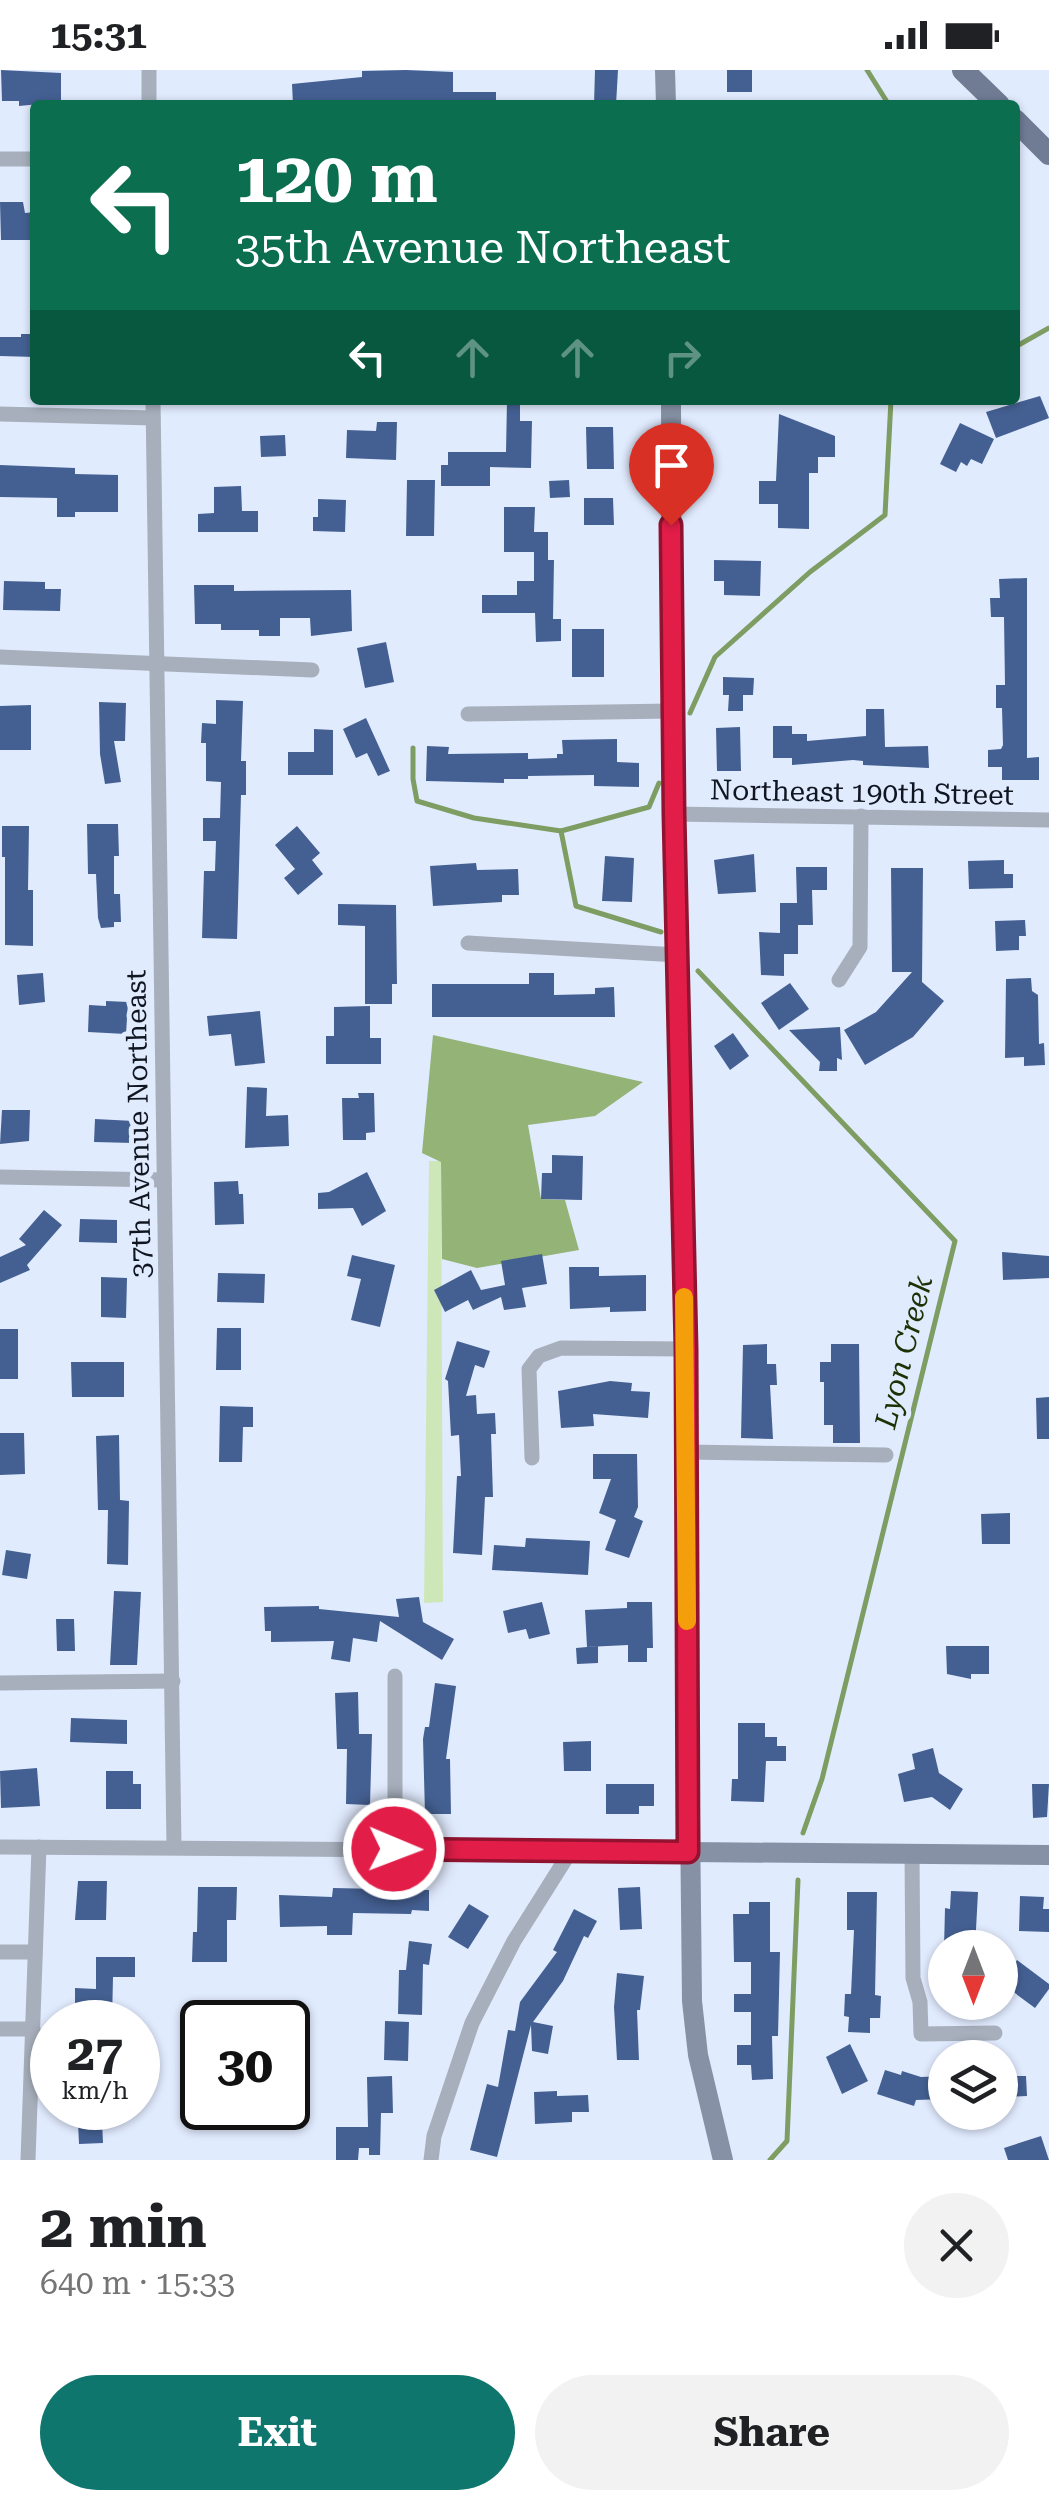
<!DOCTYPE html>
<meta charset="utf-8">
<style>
:root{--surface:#fff;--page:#f2f2f2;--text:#202124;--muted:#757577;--accent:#0f766e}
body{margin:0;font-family:"Roboto Serif",serif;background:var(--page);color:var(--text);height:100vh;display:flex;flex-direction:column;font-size:38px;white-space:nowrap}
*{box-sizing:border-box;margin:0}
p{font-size:32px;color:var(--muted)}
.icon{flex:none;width:55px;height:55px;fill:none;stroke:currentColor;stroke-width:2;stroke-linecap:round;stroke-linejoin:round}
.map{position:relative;height:2090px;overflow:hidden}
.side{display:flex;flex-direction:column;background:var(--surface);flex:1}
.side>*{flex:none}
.top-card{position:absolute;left:30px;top:30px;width:990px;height:305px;border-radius:10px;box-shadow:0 2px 8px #0004;background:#0b6e4f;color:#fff;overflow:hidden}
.needle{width:65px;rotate:180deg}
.tools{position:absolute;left:928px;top:1860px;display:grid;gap:20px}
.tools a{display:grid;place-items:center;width:90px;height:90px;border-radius:50%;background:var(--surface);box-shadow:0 2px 8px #0004;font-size:50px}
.speed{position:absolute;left:30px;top:1930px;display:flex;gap:20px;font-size:50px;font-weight:700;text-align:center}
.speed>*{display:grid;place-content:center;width:130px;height:130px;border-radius:50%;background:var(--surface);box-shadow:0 2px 8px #0004;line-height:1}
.speed small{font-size:25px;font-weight:400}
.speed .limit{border:5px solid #111;border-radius:15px;background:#fff;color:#111}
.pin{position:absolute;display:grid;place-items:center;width:85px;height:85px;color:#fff;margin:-102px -42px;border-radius:50% 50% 50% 0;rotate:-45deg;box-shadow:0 0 10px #0007}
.pin .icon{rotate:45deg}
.me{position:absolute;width:110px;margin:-55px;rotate:91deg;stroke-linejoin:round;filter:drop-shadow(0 0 8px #0008)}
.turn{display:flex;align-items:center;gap:35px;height:210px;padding:0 40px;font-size:45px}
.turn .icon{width:130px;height:130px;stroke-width:2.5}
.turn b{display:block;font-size:70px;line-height:85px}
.lanes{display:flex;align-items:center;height:95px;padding:0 40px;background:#0003;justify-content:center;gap:50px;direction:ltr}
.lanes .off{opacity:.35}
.round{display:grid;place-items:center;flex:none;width:105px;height:105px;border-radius:52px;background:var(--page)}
.summary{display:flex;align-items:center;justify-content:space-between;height:170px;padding:0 40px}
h1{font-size:60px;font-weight:700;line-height:75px}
.cta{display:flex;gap:20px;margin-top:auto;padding:20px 40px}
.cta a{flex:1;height:115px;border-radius:60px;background:var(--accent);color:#fff;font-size:40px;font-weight:700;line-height:115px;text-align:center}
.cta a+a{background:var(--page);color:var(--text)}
.status{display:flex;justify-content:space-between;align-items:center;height:70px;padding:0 50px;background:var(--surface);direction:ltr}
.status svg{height:28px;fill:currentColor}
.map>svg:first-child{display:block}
.green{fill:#cee7b9}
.forest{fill:#94b377}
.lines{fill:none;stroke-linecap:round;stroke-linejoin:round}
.stream{stroke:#7e9d62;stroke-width:5}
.building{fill:#446093}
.street{stroke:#a7afbc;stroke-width:15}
.secondary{stroke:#8691a5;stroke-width:20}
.primary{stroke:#6f7c94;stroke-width:22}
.route-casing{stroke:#92132f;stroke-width:25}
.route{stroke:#e11d48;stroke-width:18}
.slow{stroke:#f59e0b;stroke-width:18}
.labels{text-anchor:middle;stroke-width:10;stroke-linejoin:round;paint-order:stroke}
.street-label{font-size:28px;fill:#101621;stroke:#e1ebfe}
.water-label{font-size:30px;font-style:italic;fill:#1d3105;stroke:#e1ebfe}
</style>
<div class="status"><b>15:31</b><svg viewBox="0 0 49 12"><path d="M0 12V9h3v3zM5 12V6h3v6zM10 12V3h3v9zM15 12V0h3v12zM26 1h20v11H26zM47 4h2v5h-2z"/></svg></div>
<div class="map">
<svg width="1049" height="2090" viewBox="0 0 1049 2090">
<rect width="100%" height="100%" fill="#e1ebfe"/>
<!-- green -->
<path class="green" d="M429,1091H441L443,1532L424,1533Z"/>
<!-- forest -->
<path class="forest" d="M433,965L643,1012L595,1046L528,1055L541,1129L565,1130L579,1180L477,1198L442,1189L441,1092L422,1083Z"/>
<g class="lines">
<!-- stream -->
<g class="stream">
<path d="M867,0L889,35"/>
<path d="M1015,277L1049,258"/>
<path d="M690,643L715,587L810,502L885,445L891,330"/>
<path d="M413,678V709L417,731L474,748L561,761"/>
<path d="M659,713L649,737L561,761L576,836L661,862"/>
<path d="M698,901L955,1171L822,1709L803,1763"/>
<path d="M770,2090L787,2071L798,1810"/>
</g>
</g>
<!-- building -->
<g class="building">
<path d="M1,0L61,3V32L19,36V31H2Z"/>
<path d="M406,0L453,2V22H496V35H293L292,14L362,7V1Z"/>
<path d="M595,0H618L616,35H594Z"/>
<rect x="727" y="0" width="25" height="22"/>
<path d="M0,132H23L25,143L35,142V170H1Z"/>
<path d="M21,264H35V287L0,286V267H21Z"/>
<path d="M1040,326L1049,348L996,368L986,342Z"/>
<path d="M507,330H520V351H532L531,398L490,397V416H441V395H448V382H506Z"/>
<path d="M779,344L835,366V387H818V403H809V459L778,458V434H759V411H776Z"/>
<path d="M377,352H397L396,390L346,388L347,360L376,361Z"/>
<path d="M960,353L994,369L982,394L971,389L967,396L961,392L956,402L940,394Z"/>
<path d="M586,357H613L614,399H587Z"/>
<path d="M285,365L286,386L261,387L260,366Z"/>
<path d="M0,395L75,398V404L118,405V442H75V447H57V428L0,427Z"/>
<path d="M407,410H435L434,466H406Z"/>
<path d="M569,410L570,427L550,428L549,411Z"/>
<path d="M241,416L242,441H258V462H198V444L214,443V417Z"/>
<path d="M584,428H613L614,455H584Z"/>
<path d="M318,429L346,430L345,462L313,461V447H318Z"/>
<path d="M504,437H535L534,462H548V490H554L553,549H561V571L536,572L535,543H482V525H517V511H534V482H504Z"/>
<path d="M714,490L761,491L760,526L724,525V511H714Z"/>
<path d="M1027,508V688L1039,687V710H1002V697H988V680L1001,679L1003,675L1002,638H996V615H1005L1004,547H991L990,528H1000L999,509Z"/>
<path d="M4,511L45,512V519H61L60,541L3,540Z"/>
<path d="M194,515H234V521L351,520L352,561L311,566L310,548H280V566H259V560H221V554H195Z"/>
<rect x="572" y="559" width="32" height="48"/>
<path d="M386,572L394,612L365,618L357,578Z"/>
<path d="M723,607L754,608L753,625H743V641H728L729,625H723Z"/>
<path d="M216,630L243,631L241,691H246V725H241L237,869L202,868L204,801H215L216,771H203V748H220L221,712L206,711V673H201L202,653L216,654Z"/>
<path d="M99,632L126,633L125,671H114L121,712L105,714L100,684Z"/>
<path d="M31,635V680H0V636Z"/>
<path d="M866,639H884L885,677L928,676L929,698L863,695V691L853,690L792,695V688H773V656H792V664H807V671L866,666Z"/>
<path d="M366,648L390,701L378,706L367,683L356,688L343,659Z"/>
<path d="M740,657L741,701H717L716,658Z"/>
<path d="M314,659L333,660V705H288V682H314Z"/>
<path d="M617,669V692L639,693V717L594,716V705L528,706V709H504V713L426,711L427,676L449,677L448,684L528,683V689L557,688V684H563L562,670Z"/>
<path d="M87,754H118L119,786H114V824H120L121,852H114V857L101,858L98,848L96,804H88Z"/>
<path d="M2,756H29L28,820H33V876L5,875V787H2Z"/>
<path d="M297,756L320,783L312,790L323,804L298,825L284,808L295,799L275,775Z"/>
<path d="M754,784L756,822L718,824L714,790Z"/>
<path d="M605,786L634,788L632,832L602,831Z"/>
<path d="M1004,790V804H1013V818L969,819L968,791Z"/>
<path d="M476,793L477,800L518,799L519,825H502V832L433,836L430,796Z"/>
<path d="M796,797H827V820H812L813,855H798V884H784V906L761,905L759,862L780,863V833H797Z"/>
<path d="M891,798H923L922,912L944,931L913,967L865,995L844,960L876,942L912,902H892Z"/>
<path d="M338,834L396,835L397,914H392V934H365V856L338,855Z"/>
<path d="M1025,850L1026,866H1019V880L996,881L995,851Z"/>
<path d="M43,903L45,932L19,935L17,905Z"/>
<path d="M529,903H554V925L595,924V918L614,917L615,947H432V914H529Z"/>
<path d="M1031,908L1032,921L1038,925L1039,974L1044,973L1045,995L1024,996V987L1005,988L1006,909Z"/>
<path d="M790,913L809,939L779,960L761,933Z"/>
<path d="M106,931L128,932L126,964L88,962L89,935L106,936Z"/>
<path d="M370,936V968H381V994H326V966H334V937Z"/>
<path d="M260,941L265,993L235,996L231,964L209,966L207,946Z"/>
<path d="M840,957L842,990L837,988V1001H819L820,992L789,960Z"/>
<path d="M733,963L749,986L730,1000L714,976Z"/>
<path d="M247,1017L267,1018L266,1046L288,1045L289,1076L245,1078Z"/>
<path d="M358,1023H374L375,1062L366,1063V1070H343L342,1028H359Z"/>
<path d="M2,1040H30L29,1071L0,1074Z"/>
<path d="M95,1049L134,1051V1073L94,1072Z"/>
<path d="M552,1085L583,1086L582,1130L541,1129L542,1103H552Z"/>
<path d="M367,1102L386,1141L362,1156L353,1138L318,1139V1123L329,1122Z"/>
<path d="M238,1111L239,1124H243L244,1154L215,1155L214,1112Z"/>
<path d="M44,1140L62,1155L27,1195L30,1200L0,1213V1187L26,1175L19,1169Z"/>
<path d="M80,1149L117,1150V1173L79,1172Z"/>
<path d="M1002,1182L1049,1186V1208L1003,1210Z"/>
<path d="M542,1184L547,1214L522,1218L526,1237L504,1240L501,1227L473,1240L468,1230L445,1242L434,1220L471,1200L481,1220L505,1215L501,1191Z"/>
<path d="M352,1185L395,1195L380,1257L351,1250L361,1209L347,1206Z"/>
<path d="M569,1197H599V1206L646,1205V1241L610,1242V1237L570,1239Z"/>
<path d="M218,1203L265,1204L264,1233L217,1232Z"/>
<path d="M101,1207L127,1208L126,1248L101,1247Z"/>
<path d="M217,1258H241V1300H216Z"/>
<rect x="0" y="1259" width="18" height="50"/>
<path d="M457,1271L490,1281L484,1298L475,1295L466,1326L476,1325L477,1344L495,1343L496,1364H491L493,1427H485L482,1485L453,1483L457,1406H461L459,1365L451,1366L448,1311L445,1309Z"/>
<path d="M767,1274V1294H776L777,1315H770L773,1369L741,1368L743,1275Z"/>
<path d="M831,1274H859L860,1373H833V1355H824V1312H820V1292H831Z"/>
<path d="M71,1292H124V1327H72Z"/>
<path d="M610,1311L632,1313L631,1321L650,1322L648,1348L593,1344L594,1356L561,1358L558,1321Z"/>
<path d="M1049,1327V1369H1037L1036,1328Z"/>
<path d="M220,1336L253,1337V1357H243L242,1392H219Z"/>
<path d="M0,1363H24L25,1404L0,1405Z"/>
<path d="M119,1365L120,1430L129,1431L128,1495L107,1494L108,1440H98L96,1366Z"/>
<path d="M593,1384H637L638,1437L634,1447L643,1451L629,1488L605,1480L616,1450L599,1443L611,1409H593Z"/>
<path d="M1010,1443V1474H982L981,1444Z"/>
<path d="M526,1468L590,1471L588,1505L492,1500L494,1475L525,1477Z"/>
<path d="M6,1480L31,1484L27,1509L2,1505Z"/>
<path d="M114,1521L141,1522L137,1595H110Z"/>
<path d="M419,1527L423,1552L454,1569L442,1590L380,1551L377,1572L353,1568L350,1592L331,1589L334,1571L271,1572V1561H265L264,1537L319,1536V1539L399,1547L396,1529Z"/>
<path d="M542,1532L550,1564L529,1569L526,1559L508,1563L503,1541Z"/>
<path d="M627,1532H652L653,1578H647V1592H628V1575L587,1577L585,1540L627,1538Z"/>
<path d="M56,1549H74L75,1581H57Z"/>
<path d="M598,1576V1593L577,1594L576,1578Z"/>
<path d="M946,1576H989V1604H971V1609L947,1604Z"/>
<path d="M435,1613L456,1616L446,1689H450L451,1744H425L423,1669L425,1657H429Z"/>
<path d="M358,1622L359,1664H372L370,1735L346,1734L347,1679H337L335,1623Z"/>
<path d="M71,1648L127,1650V1674L70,1672Z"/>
<path d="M738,1653H765V1667H777V1676H786V1691H766L764,1732L731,1731L732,1709H738Z"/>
<path d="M591,1671V1701H564L563,1672Z"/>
<path d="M933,1678L939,1703L963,1719L950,1740L932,1727L904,1732L898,1704L915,1699L912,1684Z"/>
<path d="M37,1698L40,1736L1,1738L0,1701Z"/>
<path d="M106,1701H133V1714H141V1739H106Z"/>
<path d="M606,1714H654V1736H639V1744H606Z"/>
<path d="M1032,1714H1049L1047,1747L1033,1748Z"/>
<path d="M78,1811H107L106,1850H75Z"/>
<path d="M198,1817H237L236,1850H227V1892H192L193,1862H197Z"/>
<path d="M640,1817L642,1859L620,1860L618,1818Z"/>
<path d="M333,1818L429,1820V1841L412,1840L411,1844L353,1843L352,1865H327V1856L280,1857L279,1825L332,1827Z"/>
<path d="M951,1821L978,1822L975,1878H944L945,1838L950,1839Z"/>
<path d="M847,1822H877L875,1925L881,1926L880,1948H870V1963L848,1962L849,1947L844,1946L845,1924H851L854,1860H847Z"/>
<path d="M1020,1826L1044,1827L1043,1839H1049V1862L1019,1861Z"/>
<path d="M749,1832H770V1882H780L778,1966H772L773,2009L752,2010L751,1995H737V1975H751V1942H734V1924H751V1892H734L733,1844H749Z"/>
<path d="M469,1834L489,1846L468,1879L448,1867Z"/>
<path d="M574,1839L597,1851L588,1868L584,1866L563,1911L533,1952L553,1956L548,1984L532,1981L531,1955L497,2087L470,2080L487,2014L498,2017L508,1960L515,1961L520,1932L557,1882L553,1880Z"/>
<path d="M409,1871L432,1874L429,1895L423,1894L422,1945L398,1944L399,1900H406Z"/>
<path d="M96,1887H135V1907H113L112,1952H88V1945H75V1918L96,1919Z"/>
<path d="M1017,1890L1049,1914V1919L1035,1938L1000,1912Z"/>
<path d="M617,1903L644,1906L640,1940H637L639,1990H617L614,1937Z"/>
<path d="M385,1951L409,1952L408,1991L384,1990Z"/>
<path d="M181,1969H202V1994L180,1993Z"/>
<path d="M850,1974L868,2011L842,2024L826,1987Z"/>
<path d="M885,2000L901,2005L902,2001L921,2007L945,2006V2029L916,2030L914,2036L877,2024Z"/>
<path d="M392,2006L393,2043H381L380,2085H369V2078H359L358,2090H336V2057H368L367,2007Z"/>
<path d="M1000,2006H1026L1027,2026L1000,2027Z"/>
<path d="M557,2021V2026L588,2025L589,2042H572V2052L535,2054L534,2022Z"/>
<path d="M102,2051L103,2073L79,2074L78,2052Z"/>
<path d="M1041,2066L1049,2090H1008L1004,2078Z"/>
</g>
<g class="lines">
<!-- street -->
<g class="street">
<path d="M149,0V35"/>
<path d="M0,89H35"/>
<path d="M153,330L174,1777"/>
<path d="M0,344L153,348"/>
<path d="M0,587L312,600"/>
<path d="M468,644L672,641"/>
<path d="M674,744L1049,750"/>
<path d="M468,873L678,885"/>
<path d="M839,910L860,877L861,746"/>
<path d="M0,1107L164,1110"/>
<path d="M686,1382L886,1385"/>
<path d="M532,1388L529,1299L539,1286L561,1278L685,1279"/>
<path d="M395,1606V1779"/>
<path d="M0,1613L173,1611"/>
<path d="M0,1777L688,1782"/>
<path d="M912,1784L913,1908L920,1932L921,1964L995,1963"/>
<path d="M0,1882H35"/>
<path d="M0,1959H33"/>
<path d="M28,2090L39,1777"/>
<path d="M431,2090L434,2066L472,1953L514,1871L570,1782"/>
</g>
<!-- secondary -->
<g class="secondary">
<path d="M665,0L666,35"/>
<path d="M671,330L672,641L685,1279L692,1931L698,1985L723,2090"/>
<path d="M688,1782L1049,1785"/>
</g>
<!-- primary -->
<g class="primary">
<path d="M963,0L999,35"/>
<path d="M1015,50L1049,84"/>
</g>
</g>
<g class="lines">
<!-- route casing -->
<g class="route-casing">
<path id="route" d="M394,1779L688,1782L686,1279L674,744L671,455"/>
</g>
<!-- route -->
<use href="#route" class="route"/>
<!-- slow -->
<path class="slow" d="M684,1227L687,1551"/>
</g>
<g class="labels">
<!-- street labels -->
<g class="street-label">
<text transform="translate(862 722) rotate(1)" y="10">Northeast 190th Street</text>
<text transform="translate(138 1054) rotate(-91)" y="10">37th Avenue Northeast</text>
</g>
<!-- water labels -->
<g class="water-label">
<text transform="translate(904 1282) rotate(-76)" y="10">Lyon Creek</text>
</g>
</g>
</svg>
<div class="tools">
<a><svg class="needle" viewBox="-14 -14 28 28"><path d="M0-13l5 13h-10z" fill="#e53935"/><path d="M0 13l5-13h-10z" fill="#757577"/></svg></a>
<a><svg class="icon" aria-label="layers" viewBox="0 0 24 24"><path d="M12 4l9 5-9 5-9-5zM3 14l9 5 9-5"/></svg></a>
</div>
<div class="speed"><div>27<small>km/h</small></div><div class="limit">30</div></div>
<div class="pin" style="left:671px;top:455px;background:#d93025"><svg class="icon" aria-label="arrive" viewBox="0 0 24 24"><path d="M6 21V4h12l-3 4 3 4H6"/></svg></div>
<svg class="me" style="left:394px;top:1779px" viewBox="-20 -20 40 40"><circle r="17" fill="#e11d48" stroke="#fff" stroke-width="3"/><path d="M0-11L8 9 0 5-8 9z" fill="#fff"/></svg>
<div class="top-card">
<div class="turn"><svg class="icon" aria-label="left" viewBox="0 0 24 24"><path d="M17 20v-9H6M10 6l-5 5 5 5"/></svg><div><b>120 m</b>35th Avenue Northeast</div></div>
<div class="lanes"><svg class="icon" aria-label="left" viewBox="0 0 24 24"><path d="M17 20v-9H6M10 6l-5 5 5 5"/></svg><svg class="icon off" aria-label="ahead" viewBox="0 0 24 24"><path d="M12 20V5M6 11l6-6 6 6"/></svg><svg class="icon off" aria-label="ahead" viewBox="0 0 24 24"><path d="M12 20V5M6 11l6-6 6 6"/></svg><svg class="icon off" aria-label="right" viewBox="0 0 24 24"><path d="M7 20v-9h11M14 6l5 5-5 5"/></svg></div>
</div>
</div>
<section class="side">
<div class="summary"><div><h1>2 min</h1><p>640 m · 15:33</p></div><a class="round"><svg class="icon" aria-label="close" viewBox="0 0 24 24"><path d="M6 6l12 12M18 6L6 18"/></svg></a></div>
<div class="cta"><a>Exit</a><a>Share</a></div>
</section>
